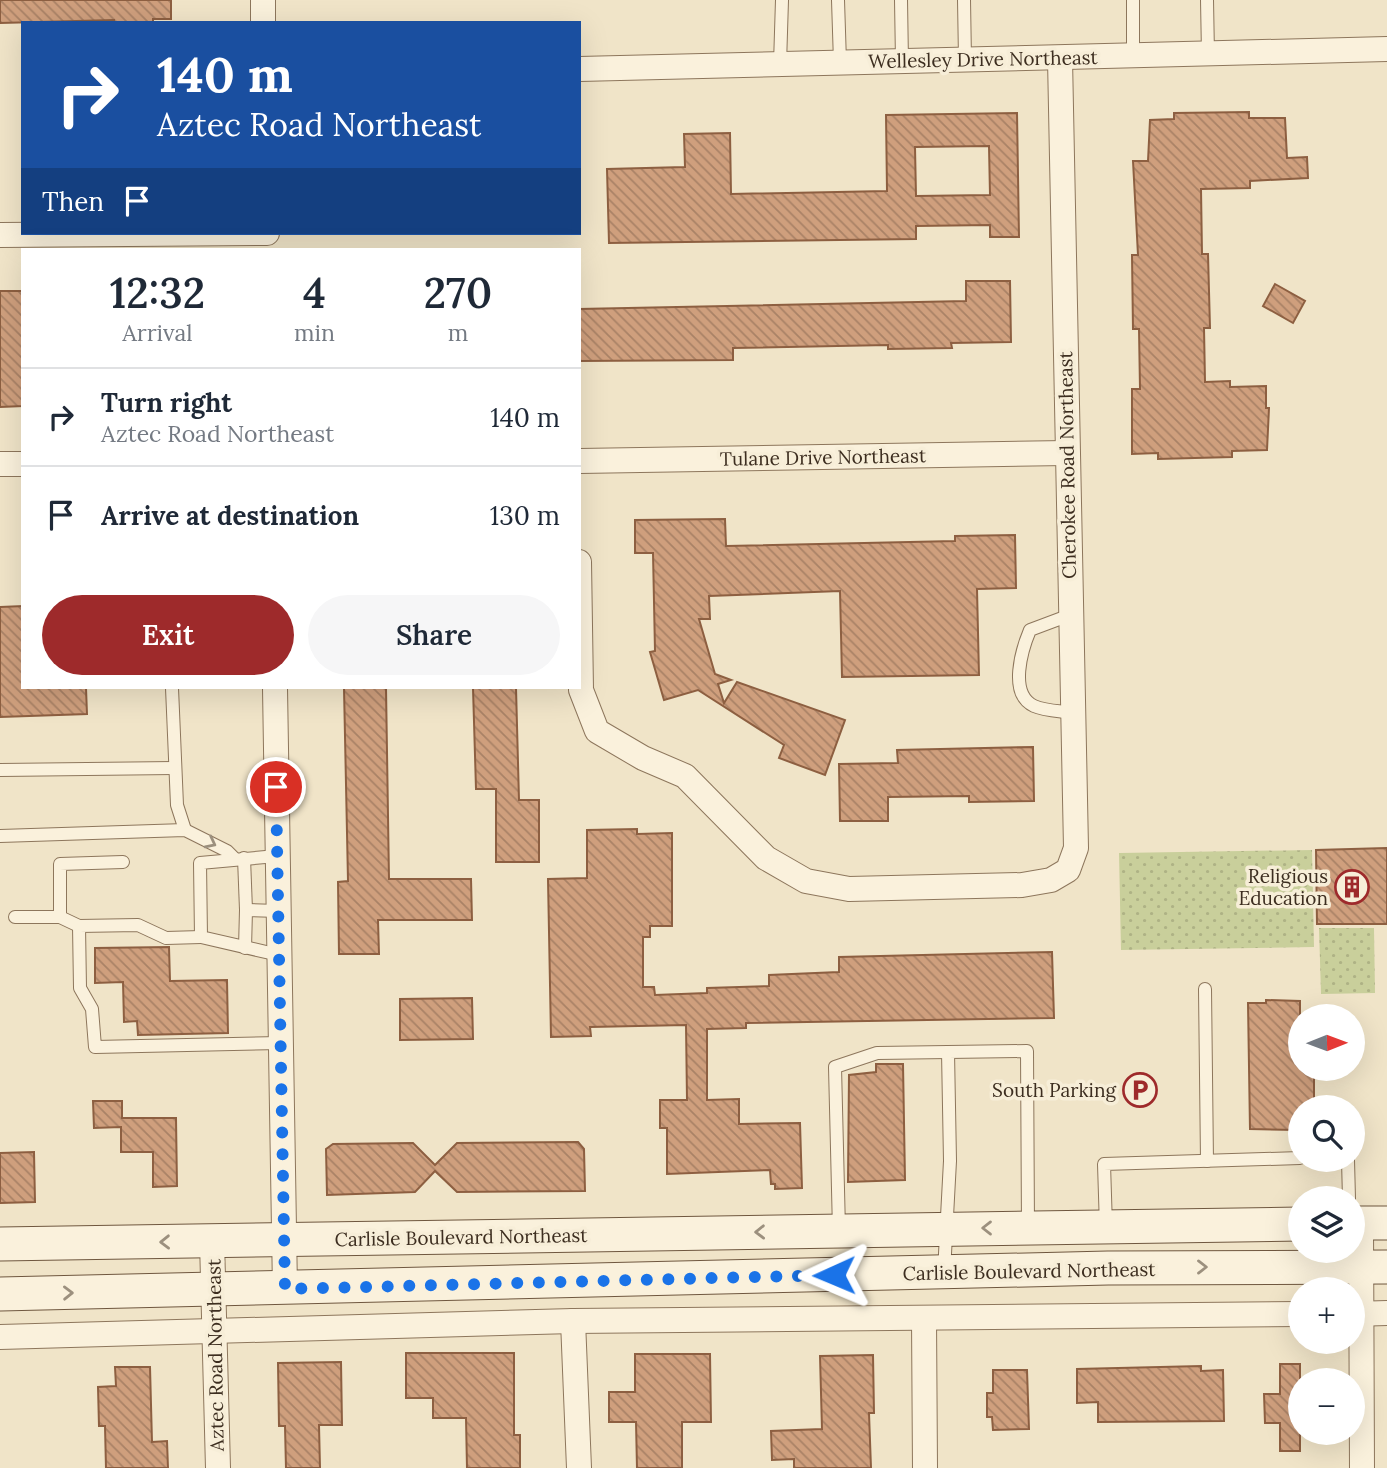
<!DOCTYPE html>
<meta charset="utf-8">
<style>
:root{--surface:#fff;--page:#f6f6f7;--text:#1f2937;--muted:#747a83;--line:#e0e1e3;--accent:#9e2a2b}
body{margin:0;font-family:Lora,serif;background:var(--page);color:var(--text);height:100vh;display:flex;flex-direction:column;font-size:26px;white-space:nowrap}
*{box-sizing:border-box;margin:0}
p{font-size:23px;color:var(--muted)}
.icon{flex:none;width:38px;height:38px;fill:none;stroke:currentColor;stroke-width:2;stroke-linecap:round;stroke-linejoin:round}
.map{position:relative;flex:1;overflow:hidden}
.panel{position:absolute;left:21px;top:248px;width:560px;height:441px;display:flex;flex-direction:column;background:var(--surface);border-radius:0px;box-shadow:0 7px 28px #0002}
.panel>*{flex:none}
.guide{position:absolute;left:21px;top:21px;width:560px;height:214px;border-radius:0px;box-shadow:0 7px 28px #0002;background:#1a4fa0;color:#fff;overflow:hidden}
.needle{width:46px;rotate:89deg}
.fabs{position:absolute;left:1288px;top:1004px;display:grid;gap:14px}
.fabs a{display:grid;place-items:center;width:77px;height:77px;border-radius:50%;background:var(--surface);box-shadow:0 7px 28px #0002;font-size:35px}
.pin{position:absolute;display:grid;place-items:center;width:60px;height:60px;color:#fff;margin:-30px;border:4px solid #fff;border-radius:50%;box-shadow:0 2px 7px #0007}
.me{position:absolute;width:77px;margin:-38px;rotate:269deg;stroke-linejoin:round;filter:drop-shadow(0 0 5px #0008)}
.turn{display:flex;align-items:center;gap:24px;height:147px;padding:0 21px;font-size:32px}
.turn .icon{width:91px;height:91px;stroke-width:2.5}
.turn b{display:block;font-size:49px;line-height:60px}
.then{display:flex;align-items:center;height:66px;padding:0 21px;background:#0003;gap:14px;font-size:26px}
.eta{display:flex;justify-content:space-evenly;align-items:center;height:119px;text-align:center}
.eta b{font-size:42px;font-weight:600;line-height:49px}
.button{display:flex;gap:14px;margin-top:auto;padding:14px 21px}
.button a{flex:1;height:80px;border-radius:42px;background:var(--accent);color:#fff;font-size:28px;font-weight:600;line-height:80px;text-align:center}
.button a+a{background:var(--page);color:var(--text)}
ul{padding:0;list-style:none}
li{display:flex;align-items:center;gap:21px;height:98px;padding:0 21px;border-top:2px solid var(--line)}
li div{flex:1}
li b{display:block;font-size:26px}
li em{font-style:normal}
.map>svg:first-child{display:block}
.green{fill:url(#green-dots)}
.building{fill:url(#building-back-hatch);stroke:#8d5f41;stroke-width:2;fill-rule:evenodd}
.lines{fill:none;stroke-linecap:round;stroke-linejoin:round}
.service-casing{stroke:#8d765c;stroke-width:14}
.minor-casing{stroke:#8d765c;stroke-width:26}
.secondary-casing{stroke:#6f573f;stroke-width:35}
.service{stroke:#faf1dc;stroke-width:12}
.minor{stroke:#faf1dc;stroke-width:24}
.secondary{stroke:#faf1dc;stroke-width:33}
.oneway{stroke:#9c907e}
.route{stroke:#1a73e8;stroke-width:12;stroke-dasharray:0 21.6}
.labels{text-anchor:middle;stroke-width:7;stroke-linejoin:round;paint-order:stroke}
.street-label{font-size:19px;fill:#3d2e20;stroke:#f7eed8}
.poi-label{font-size:19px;fill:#3d2e20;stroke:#f7eed8;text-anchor:end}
</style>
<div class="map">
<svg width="1387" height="1468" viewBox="0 0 1387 1468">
<defs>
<pattern id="green-dots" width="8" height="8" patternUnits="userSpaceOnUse" patternTransform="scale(1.75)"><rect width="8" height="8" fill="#c9cf9b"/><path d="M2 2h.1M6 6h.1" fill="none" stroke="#aeb285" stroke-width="1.8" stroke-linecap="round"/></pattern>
<pattern id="building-back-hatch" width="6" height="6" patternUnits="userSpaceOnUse" patternTransform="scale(1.75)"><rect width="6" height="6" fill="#cf9f7d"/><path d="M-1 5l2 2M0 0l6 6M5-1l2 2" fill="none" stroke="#a98266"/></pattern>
</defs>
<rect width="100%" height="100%" fill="#f0e4c8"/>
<!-- green -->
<g class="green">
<path d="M1312,850L1314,947L1121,950L1119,853Z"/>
<path d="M1319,928H1374L1375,993L1321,994Z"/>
</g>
<!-- building -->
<g class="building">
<path d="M0,0H171V19H153V23H114V20L0,23Z"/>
<path d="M1249,112V118H1285L1287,158L1307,157L1308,178L1250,181V188L1201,189L1202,254H1208L1210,328H1204L1205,382L1230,381V387L1266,386V408H1269L1267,450L1232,451V457L1158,459V453L1132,454V389H1140L1139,329H1133L1132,255H1138L1133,161H1148L1150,120L1174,119V113Z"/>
<path d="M1017,113L1019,237H990V225L916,226V239L609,243L607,169L685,167L684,134L730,133L731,194L887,191L886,115ZM989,146L990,195L916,196L915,147Z"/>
<path d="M966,281H1010L1011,342L951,343L952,348L888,349V345L733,348V360L579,361V309L966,301Z"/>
<path d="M1275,284L1305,301L1293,323L1263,306Z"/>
<path d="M0,291H23V406L0,407Z"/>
<path d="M725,519L726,546L955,541V536L1015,535L1016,588L977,589L979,675L842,677L840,591L709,596L710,619H699L715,674L731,680L718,684L724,703L737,682L845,720L825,775L779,758L784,745L698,690L664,700L650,652L655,651L653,553H635V520Z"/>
<path d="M23,606V688H86L87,714L0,717V607Z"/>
<path d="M344,688H386L389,879H471L472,920H378L379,954H339L338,882L348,881Z"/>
<path d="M473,688H516L519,800H539V862H496V789H476Z"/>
<path d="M1033,747L1034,801L969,802V796L888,797V821H840L839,764L898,763L897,750Z"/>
<path d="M637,829V834L672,833V926H650V937H643V987H654L655,995L707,993V988L769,986V975L839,972V957L1052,952L1054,1018L746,1023V1028L707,1029V1100L739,1099V1124L800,1123L802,1188L775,1189V1184H771L770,1170L667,1174V1128H660V1100H687L686,1025L590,1027L591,1036L551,1037L548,879L587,878V830Z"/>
<path d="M1387,848V924H1317L1316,850Z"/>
<path d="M169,947L170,981L227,980L228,1033L138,1035L137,1021L124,1022L123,982L95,983V948Z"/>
<path d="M472,998L473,1039L400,1040V999Z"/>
<path d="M1266,1000L1300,1001V1069H1314V1108H1300V1128L1296,1130L1250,1129L1248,1003H1266Z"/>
<path d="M876,1064H903L905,1180L848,1182L849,1075L876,1072Z"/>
<path d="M93,1101H122V1118H176L177,1186L153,1187V1152H121V1127L94,1128Z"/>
<path d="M578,1142L584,1149L585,1191L457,1192L435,1171L415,1192L327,1195L326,1149L333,1144L413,1143L435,1165L457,1143Z"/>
<path d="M34,1152L35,1202L0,1203V1153Z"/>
<path d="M406,1353H514V1435H520V1468H467L466,1418H433V1398H406Z"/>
<path d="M635,1354H710L711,1422H682V1468H637L636,1422H609V1392H635Z"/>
<path d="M873,1355L874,1413H869L871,1468H794V1459L772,1460L771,1431L822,1429L820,1356Z"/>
<path d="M341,1362L342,1425H319L320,1468H286L285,1426H279L278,1363Z"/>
<path d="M1280,1364H1300V1451H1280V1423H1265L1264,1394H1280Z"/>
<path d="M1201,1366V1371L1223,1370L1224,1421L1098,1422V1402L1077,1403V1369Z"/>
<path d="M115,1367H150L152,1442L167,1441L168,1468H106L105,1426H99L98,1387L116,1386Z"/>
<path d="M993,1370H1027L1029,1429L993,1430L992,1417H987V1393H993Z"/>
</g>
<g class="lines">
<!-- service casing -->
<g class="service-casing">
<g id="service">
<path d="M838,0L840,62"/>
<path d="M901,0L902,61"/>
<path d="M964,0L965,59"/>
<path d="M1133,0V56"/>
<path d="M1207,0L1208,54"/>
<path d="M780,64L782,0"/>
<path d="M1070,615L1030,630C1022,649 1008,694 1034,706C1045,711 1061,711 1073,713"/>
<path d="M172,688L177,805L185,830"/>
<path d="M0,770L174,768"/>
<path d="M0,836L185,830L227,851L235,859"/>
<path d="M277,856L200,863L201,937L279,955"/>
<path d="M244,858L246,910"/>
<path d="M15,917H60L79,926"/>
<path d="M60,917V864L123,862"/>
<path d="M201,937L166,938L138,925L79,926L80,988L92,1009L95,1047L280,1043"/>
<path d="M245,948L246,910L278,911"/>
<path d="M1205,989L1207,1161"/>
<path d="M1348,1160L1349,1199"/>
<path d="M1106,1227L1104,1164L1300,1158"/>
<path d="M839,1230L835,1067L877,1053L948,1052"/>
<path d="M944,1272L950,1161L948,1052L1027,1051L1028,1227"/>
</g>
</g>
<!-- minor casing -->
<g class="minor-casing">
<g id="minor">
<path d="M263,0V23"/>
<path d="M579,69L1387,49"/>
<path d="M0,235L267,233"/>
<path d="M579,461L1066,453"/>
<path d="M0,464H23"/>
<path d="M579,562L581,690L597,731L643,758L685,776L766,858L806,881L849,889L1022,885L1051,880L1068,870L1076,848L1060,59"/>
<path d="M275,688L285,1289"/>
<path d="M1361,1224L1362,1468"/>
<path d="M212,1241L218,1468"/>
<path d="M1353,1314L1387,1313"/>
<path d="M924,1319L925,1468"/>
<path d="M573,1321L579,1468"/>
<path d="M0,1337L573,1321L1300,1314"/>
</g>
</g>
<!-- secondary casing -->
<g class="secondary-casing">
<g id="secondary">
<path d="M1353,1223H1387"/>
<path d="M0,1244L1300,1224"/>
<path d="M0,1294L1108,1268L1387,1267"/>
</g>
</g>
<!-- service -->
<use href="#service" class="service"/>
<!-- minor -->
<use href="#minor" class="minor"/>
<!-- secondary -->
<use href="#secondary" class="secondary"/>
</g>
<!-- one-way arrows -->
<defs><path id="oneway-chevron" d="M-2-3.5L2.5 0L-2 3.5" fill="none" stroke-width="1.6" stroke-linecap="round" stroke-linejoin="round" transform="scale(1.75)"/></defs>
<g class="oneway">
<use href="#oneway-chevron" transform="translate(211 843) rotate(27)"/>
<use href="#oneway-chevron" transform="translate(987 1228) rotate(180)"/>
<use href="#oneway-chevron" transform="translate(760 1232) rotate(179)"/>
<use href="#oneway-chevron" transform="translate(165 1242) rotate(179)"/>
<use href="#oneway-chevron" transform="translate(1202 1267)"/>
<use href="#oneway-chevron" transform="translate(68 1293) rotate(-1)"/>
</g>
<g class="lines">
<!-- route -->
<path class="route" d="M276,787L285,1289L834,1275"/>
</g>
<!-- icons -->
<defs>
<g id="building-ring" transform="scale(1.75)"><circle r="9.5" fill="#f7eed8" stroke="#9e2a2b" stroke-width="1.5"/><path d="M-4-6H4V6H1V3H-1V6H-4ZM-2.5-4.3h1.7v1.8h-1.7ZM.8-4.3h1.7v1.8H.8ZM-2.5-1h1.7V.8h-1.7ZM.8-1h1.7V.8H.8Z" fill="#9e2a2b"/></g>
<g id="parking-ring" transform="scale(1.75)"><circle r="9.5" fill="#f7eed8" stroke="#9e2a2b" stroke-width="1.5"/><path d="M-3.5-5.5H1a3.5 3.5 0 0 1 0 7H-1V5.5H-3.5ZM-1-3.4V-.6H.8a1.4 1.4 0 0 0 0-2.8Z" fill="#9e2a2b"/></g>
</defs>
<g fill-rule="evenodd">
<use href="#building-ring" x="1352" y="887"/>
<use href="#parking-ring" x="1140" y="1090"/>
</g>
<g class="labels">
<!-- street labels -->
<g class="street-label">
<text transform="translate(983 59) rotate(-1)" y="7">Wellesley Drive Northeast</text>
<text transform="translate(823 457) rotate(-1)" y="7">Tulane Drive Northeast</text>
<text transform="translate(1067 465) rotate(-91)" y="7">Cherokee Road Northeast</text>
<text transform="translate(461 1237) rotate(-1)" y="7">Carlisle Boulevard Northeast</text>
<text transform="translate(1029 1271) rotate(-1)" y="7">Carlisle Boulevard Northeast</text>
<text transform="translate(215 1355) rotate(-91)" y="7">Aztec Road Northeast</text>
</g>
<!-- poi labels -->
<g class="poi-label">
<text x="1328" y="883">Religious<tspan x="1328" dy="22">Education</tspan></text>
<text x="1116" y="1097">South Parking</text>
</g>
</g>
</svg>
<div class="fabs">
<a><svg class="needle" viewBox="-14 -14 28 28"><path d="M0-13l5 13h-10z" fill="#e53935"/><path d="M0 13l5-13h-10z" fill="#747a83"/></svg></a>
<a><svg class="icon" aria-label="search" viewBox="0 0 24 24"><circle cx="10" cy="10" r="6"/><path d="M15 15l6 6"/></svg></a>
<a><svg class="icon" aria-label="layers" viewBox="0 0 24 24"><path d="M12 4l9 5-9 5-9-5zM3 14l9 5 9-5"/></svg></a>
<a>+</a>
<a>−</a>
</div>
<div class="pin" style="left:276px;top:787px;background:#d93025"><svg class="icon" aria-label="arrive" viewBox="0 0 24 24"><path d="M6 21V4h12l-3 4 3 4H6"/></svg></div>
<svg class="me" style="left:834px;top:1275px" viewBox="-20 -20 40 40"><path d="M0-17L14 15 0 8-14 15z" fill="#1a73e8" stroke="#fff" stroke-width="4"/></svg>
<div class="guide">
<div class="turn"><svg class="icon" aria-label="right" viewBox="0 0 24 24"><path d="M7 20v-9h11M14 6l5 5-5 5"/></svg><div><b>140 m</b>Aztec Road Northeast</div></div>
<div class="then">Then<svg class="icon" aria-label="arrive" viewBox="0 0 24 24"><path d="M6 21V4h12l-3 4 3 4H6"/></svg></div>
</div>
<section class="panel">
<div class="eta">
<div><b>12:32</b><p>Arrival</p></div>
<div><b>4</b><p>min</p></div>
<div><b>270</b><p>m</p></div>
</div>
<ul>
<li><svg class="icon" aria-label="right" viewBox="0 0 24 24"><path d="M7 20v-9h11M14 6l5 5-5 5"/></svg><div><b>Turn right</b><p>Aztec Road Northeast</p></div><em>140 m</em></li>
<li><svg class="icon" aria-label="arrive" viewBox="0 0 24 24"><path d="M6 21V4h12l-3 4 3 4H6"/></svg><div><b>Arrive at destination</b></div><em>130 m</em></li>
</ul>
<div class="button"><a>Exit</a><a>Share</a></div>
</section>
</div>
